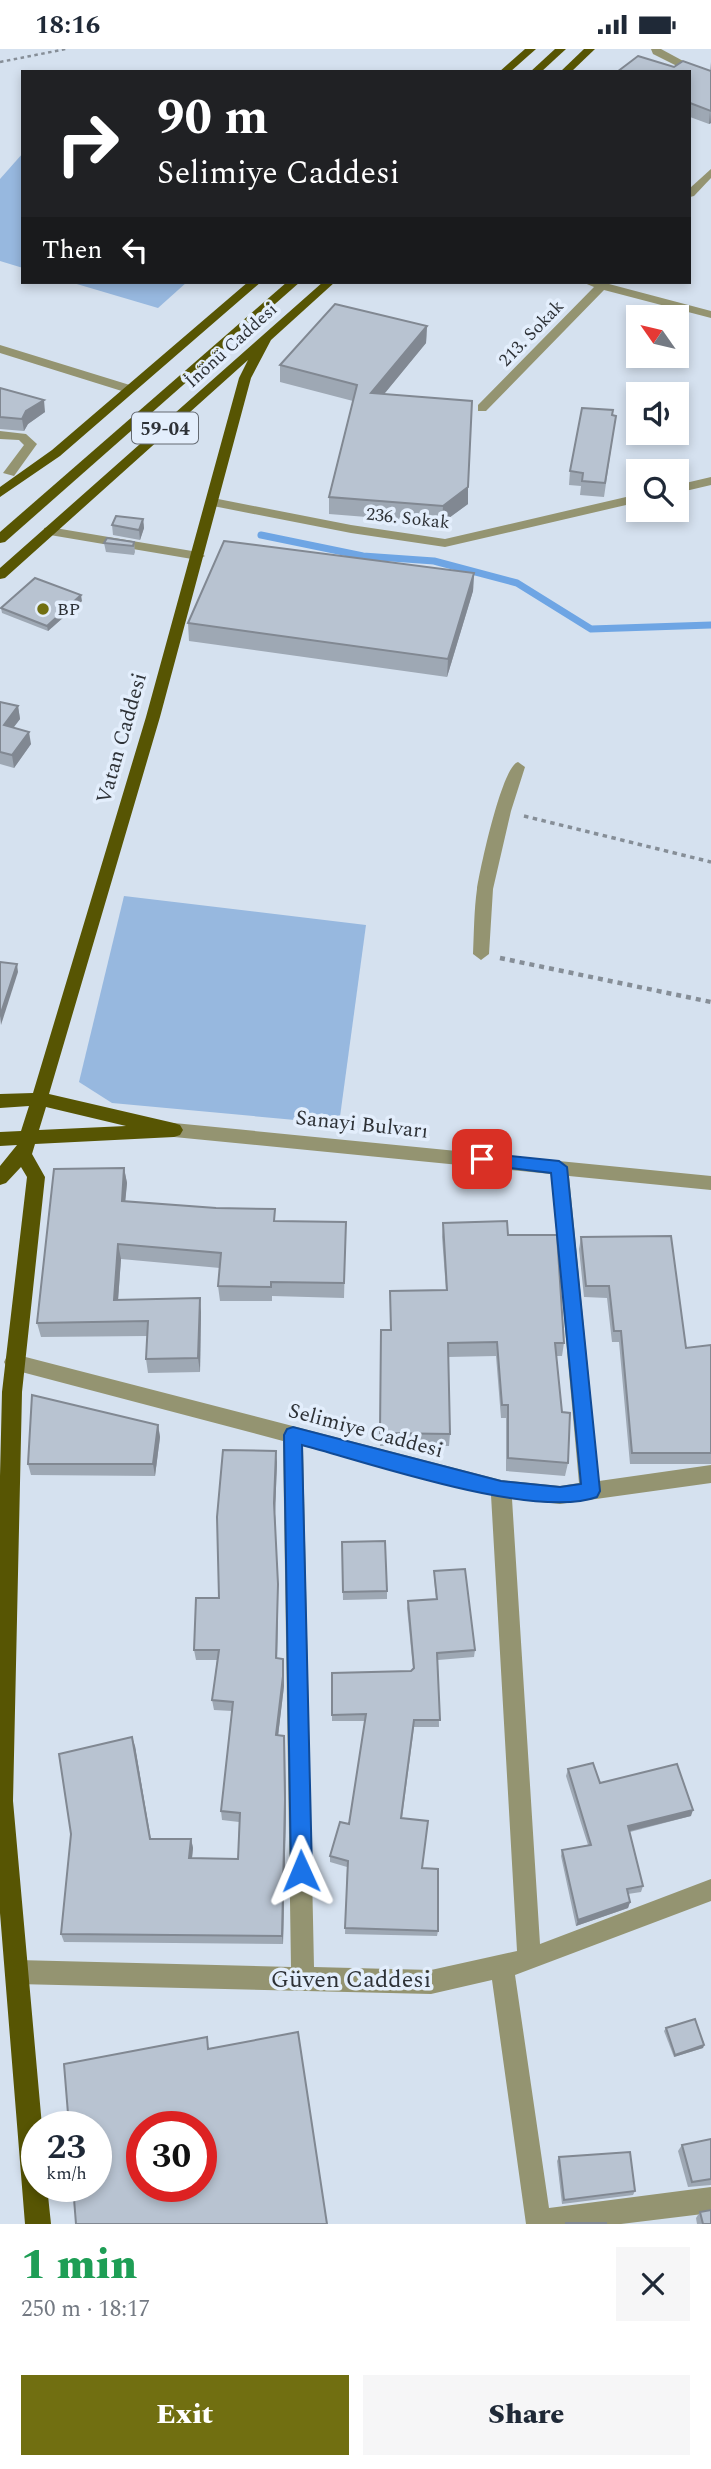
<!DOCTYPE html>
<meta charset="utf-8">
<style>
:root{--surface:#fff;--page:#f6f6f7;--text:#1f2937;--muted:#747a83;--accent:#716f11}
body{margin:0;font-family:Spectral,serif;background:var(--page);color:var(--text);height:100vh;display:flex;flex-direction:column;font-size:26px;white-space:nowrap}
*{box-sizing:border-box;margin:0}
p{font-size:23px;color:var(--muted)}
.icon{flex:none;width:38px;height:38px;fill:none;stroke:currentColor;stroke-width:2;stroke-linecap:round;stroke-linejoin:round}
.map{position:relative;height:2175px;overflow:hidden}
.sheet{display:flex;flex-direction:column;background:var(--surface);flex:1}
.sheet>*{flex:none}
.top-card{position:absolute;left:21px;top:21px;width:670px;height:214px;border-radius:0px;box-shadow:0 4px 10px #0003;background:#202124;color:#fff;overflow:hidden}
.needle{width:46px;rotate:304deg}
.fabs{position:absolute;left:626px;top:256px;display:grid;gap:14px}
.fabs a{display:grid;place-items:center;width:63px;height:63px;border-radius:0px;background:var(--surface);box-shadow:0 4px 10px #0003;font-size:35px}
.speed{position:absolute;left:21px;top:2062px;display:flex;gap:14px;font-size:35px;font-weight:700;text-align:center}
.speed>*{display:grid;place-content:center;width:91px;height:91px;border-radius:50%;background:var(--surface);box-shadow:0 4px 10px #0003;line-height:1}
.speed small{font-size:18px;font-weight:400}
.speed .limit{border:10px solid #d22;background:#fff;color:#111}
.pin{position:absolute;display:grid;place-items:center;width:60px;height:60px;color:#fff;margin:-30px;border-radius:14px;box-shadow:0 4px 10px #0006}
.me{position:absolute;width:77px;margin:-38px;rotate:359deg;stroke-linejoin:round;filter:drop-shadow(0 0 5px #0008)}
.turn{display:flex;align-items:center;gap:24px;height:147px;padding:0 21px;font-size:32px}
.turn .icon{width:91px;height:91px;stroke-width:2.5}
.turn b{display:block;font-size:49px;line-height:60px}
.then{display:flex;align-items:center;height:66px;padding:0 21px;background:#0003;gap:14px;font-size:26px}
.round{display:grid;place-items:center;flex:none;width:74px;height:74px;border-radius:0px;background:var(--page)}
.headline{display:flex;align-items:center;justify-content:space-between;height:119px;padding:0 21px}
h1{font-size:42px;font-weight:800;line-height:52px;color:#1e9e55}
.cta{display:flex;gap:14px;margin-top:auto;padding:14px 21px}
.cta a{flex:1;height:80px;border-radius:0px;background:var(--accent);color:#fff;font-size:28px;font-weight:800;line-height:80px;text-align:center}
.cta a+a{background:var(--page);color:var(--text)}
.status{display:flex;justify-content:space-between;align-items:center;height:49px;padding:0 35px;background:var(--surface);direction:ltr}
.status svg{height:19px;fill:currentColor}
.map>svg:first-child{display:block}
.green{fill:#97b8df}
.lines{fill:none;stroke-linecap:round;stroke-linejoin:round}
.stream{stroke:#6ea5e4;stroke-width:7}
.path-far2{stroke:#868e97;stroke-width:2.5;stroke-dasharray:3.5 3.5;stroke-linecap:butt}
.path-far1{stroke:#868e97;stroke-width:3.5;stroke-dasharray:4.5 4.5;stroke-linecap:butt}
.path{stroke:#868e97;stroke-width:4.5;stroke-dasharray:5 5;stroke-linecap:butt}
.minor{fill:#949471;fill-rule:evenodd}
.major{fill:#575503;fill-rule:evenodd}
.wall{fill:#9ea8b4}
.shaded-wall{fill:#818892}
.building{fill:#b8c3d1;stroke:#818892;stroke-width:2;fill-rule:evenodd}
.route{fill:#1a73e8;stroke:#114b97;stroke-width:2}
.poi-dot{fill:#716f11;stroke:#e3eefc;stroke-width:2.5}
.labels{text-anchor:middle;stroke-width:7;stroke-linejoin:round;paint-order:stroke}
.far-street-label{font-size:18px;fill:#2e3237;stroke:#e3eefc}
.far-poi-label{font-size:18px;fill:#2e3237;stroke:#e3eefc;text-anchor:start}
.shield{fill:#e3eefc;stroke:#646a72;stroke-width:2}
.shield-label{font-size:19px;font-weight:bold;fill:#2e3237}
.street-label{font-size:21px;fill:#2e3237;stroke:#e3eefc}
.near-street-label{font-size:24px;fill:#2e3237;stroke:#e3eefc}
</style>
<div class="status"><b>18:16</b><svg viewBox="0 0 49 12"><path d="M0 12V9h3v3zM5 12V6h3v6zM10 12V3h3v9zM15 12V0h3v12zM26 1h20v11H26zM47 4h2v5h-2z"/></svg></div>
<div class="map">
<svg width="711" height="2175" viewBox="0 0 711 2175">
<rect width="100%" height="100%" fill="#d5e1ef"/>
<!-- green -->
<g class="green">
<path d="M23,104V219L0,212V130Z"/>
<path d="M70,233H187L158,259Z"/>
<path d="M124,847L366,876L339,1075L112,1054L79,1033Z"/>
</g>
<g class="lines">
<!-- stream -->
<path class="stream" d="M261,486L363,507L434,512L517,534L591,580L711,576"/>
<!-- path-far2 -->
<path class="path-far2" d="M0,13L66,0"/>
<!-- path-far1 -->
<path class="path-far1" d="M524,767L711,813"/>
<!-- path -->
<path class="path" d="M500,909L711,953"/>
<!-- minor -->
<g class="minor">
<path d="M651,0H661L711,27V34L653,5Z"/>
<path d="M711,120V129L694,147L690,148V139Z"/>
<path d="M582,233H611L609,235L711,262V269L604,241L486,362H478V356L594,238Z"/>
<path d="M0,296L133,337L135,340L125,343L0,304Z"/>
<path d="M0,382L26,385L37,395L14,427L3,424L24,396L19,391L0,390Z"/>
<path d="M711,428V436L677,444V436Z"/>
<path d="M639,445V453L445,498L351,484L213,457L207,453L213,449L351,476L445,490Z"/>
<path d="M49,478L198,503L205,507L198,511L44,485V479Z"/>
<path d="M518,713L525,718L511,762L493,840L489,905L481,911L473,905C474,884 474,861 477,840C480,820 502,717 518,713Z"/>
<path d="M174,1074L711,1127V1141L569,1127L599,1432L711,1416V1434L560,1455L512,1450L540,1895L711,1830V1852L515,1926L549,2159L711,2138V2164L621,2175H526L492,1931L431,1945L17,1935L9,1931L5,1923L9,1915L17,1911L291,1918L283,1392L14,1321L7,1319L4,1313L7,1307L14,1305L501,1431L560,1437L579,1434L551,1125L174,1088L168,1086L165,1081L168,1076ZM303,1397L491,1446L517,1902L431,1921L314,1918Z"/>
</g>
<!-- major -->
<g class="major">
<path d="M525,0H536L510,23H499Z"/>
<path d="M555,0H566L541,23H530Z"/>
<path d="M584,0H595L571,23H560Z"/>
<path d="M248,233H261L60,407L0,448V438L52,401Z"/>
<path d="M287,233H300L5,493L0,494V483Z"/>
<path d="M323,233H335L271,291L251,329L160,668L49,1045L174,1074L180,1076L183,1081L180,1086L174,1088L35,1095L32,1105L45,1128L22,1343L13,1752L42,2077H37V2137H47L51,2175H25L0,1864V1427L2,1343L27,1128L21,1118L6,1134L0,1136V1117L17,1096L0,1097V1083L21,1082L29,1057L0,1059V1045L33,1044L146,668L239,329L248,311L5,529L0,530V519ZM46,1058L126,1077L39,1081Z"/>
</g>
</g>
<!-- wall -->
<g class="wall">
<path d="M711,13V74L709,75L690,68V23L674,18L710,22Z"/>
<path d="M427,277L426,294L384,345L468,455L442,474L329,465V448L353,352L280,333V316Z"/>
<path d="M0,339L45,363L28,375L24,382L0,380Z"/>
<path d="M612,366L614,380L604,448L580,446L581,437L569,436L570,422Z"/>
<path d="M143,470L144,479L140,491L113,486L112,476Z"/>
<path d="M134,493L135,503L134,506L106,503L104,494Z"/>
<path d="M474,524L473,542L447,628L189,592L188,574Z"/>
<path d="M82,552L48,582L2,564L1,559Z"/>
<path d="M0,653L18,657L20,670L14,678L31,695L14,719L0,715Z"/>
<path d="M124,1119L127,1134L125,1152L216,1159L275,1160V1172L346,1173L344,1249L272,1247V1252H220L218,1237L220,1219L121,1210L118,1251L201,1263L200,1323L148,1324L146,1310L147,1287L41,1288L37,1274Z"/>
<path d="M443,1174L508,1186L564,1294L562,1307H556L568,1414L565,1427L506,1422V1369H501L496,1307L448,1308L450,1385L449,1397H380L381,1281H390V1242L446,1241L442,1188Z"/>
<path d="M581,1188L686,1299L711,1296V1415H630L619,1293H612L607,1249L584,1248L579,1200Z"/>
<path d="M158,1376L160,1388L155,1427L31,1426L28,1415Z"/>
<path d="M277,1413L275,1465L278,1545L277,1609L283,1610L284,1637L278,1686L285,1696L286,1759L283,1895L64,1893L61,1885L135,1697L151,1790H191L193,1799L192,1809L238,1810L239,1773L222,1771L221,1762L232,1662L214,1661L212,1651L217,1611H196L194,1601L219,1549Z"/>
<path d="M342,1493L387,1542V1550L343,1551Z"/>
<path d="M434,1522L475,1601L474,1608L438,1611L439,1678H414L402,1769L422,1819L438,1882L437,1887L345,1885L347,1818L330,1813V1807L349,1775L365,1672H332V1624L411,1622L413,1620L407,1559L408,1552L436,1550L434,1529Z"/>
<path d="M568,1720L600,1734L691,1767L630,1783L643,1837L641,1843L628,1845L630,1853L628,1859L576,1877L561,1807L562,1801L588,1796L566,1727Z"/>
<path d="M666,1979L704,1996L703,1999L674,2008L664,1982Z"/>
<path d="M711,2090V2136L688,2138L678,2102L682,2096Z"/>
<path d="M559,2108L635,2142L633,2146L562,2155L557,2112Z"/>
<path d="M700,2163L711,2175H697L696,2169Z"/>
</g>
<!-- shaded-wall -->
<g class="shaded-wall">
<path d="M710,62L711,74L709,75Z"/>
<path d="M427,277L426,294L371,361V344Z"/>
<path d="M44,351L45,363L28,375L24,382L22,370L26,362Z"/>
<path d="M468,438V455L442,474L443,457Z"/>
<path d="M143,470L144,479L140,491L139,481Z"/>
<path d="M474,524L473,542L447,628L448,610Z"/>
<path d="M81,546L82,552L48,582L47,577Z"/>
<path d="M18,657L20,670L6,688L4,676Z"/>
<path d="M29,683L31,695L14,719L12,706Z"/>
<path d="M17,915L18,923L1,976L0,967Z"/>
<path d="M124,1119L127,1134L124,1166L122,1152Z"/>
<path d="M118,1195L121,1210L117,1265L114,1251Z"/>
<path d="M200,1249L201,1263L200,1323L198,1309Z"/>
<path d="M158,1376L160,1388L155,1427L153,1415Z"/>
<path d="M276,1402L277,1413L275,1465L278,1545L277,1619L274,1454Z"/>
<path d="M283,1610L284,1637L277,1696L276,1686Z"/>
<path d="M284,1687L286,1759L283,1895L282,1887Z"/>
<path d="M132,1688L135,1697L152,1799L150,1790Z"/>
<path d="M693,1761L691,1767L626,1783L628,1777Z"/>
<path d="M191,1790L193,1799L191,1818L189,1809Z"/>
<path d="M630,1853L628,1859L576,1877L578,1871Z"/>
<path d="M704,1996L703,1999L674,2008L675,2006Z"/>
</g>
<!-- building -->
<g class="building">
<path d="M638,7L674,18L683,12L711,22V62L690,54V23H617Z"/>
<path d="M335,255L427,277L371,344L472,352L468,438L443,457L329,448L357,336L280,316Z"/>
<path d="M0,339L44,351L26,362L22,370L0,368Z"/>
<path d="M582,359L613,361L612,366L616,367L605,434L582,432L583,424L570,422Z"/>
<path d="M116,467L143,470L139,481L112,476Z"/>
<path d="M107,489L134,493L133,497L104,494Z"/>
<path d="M224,492L474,524L448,610L188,574Z"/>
<path d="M35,529L81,546L47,577L1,559Z"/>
<path d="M0,653L18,657L4,676L29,683L12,706L0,703Z"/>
<path d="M0,913L17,915L0,967Z"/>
<path d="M124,1119L122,1152L216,1159L275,1160L274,1172L346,1173L344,1234L271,1233V1238L218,1237L221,1204L118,1195L114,1251L200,1249L198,1309L146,1310L148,1272L37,1274L54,1120Z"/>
<path d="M507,1172L508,1186H557L564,1294H555L562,1363L570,1364L568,1414L508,1409V1356H502L497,1293L448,1294L450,1385L380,1384L381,1281H391L390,1242L447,1241L443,1174Z"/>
<path d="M671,1187L686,1299L711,1296V1404H632L621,1282H614L609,1237H586L581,1188Z"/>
<path d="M32,1346L158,1376L153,1415H28Z"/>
<path d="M223,1401L276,1402L274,1454L278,1535L276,1609L283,1610V1627L276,1686L284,1687L285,1750L282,1887L61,1885L71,1785L59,1705L132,1688L150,1790H191L189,1809L238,1810L240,1764L221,1762L233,1653L212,1651L219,1601H194L196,1549H219L217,1468Z"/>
<path d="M385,1492L387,1542L343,1543L342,1493Z"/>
<path d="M465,1520L475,1601L437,1604L440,1671H414L401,1769L428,1772L422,1819L438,1820V1882L345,1879L348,1812L330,1807L340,1773L349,1775L366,1665L332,1666V1624L411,1622L414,1619L408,1552L437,1550L434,1522Z"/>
<path d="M593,1714L600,1734L677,1715L693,1761L628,1777L643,1837L627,1840L630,1853L578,1871L562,1801L591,1796L568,1720Z"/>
<path d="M695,1970L704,1996L675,2006L666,1979Z"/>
<path d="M298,1983L327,2175H76L73,2137H96V2077H69L64,2015L207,1988L208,2000ZM142,2077H201V2137H142Z"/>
<path d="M711,2090V2130L692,2133L682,2096Z"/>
<path d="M630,2103L635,2142L564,2151L559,2108Z"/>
<path d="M711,2161V2175H703L700,2163Z"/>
<path d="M566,2174H607L591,2175H566Z"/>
</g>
<!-- route -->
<path class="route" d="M482,1104L559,1112L567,1118L600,1442L597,1448C535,1471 370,1414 302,1396L312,1822L308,1829L301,1832L294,1829L291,1822L284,1386L287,1380L293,1378L501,1432L560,1438L581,1435L551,1124L476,1115V1106Z"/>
<!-- markers -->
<circle class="poi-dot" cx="43" cy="560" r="7"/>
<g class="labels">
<!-- far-street labels -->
<g class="far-street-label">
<text transform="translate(531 284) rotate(-46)" y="6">213. Sokak</text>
<text transform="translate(231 296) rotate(-42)" y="6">İnönü Caddesi</text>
<text transform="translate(408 469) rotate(6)" y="6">236. Sokak</text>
</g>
<!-- far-poi labels -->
<g class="far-poi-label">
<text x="57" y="566">BP</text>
</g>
<!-- shield labels -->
<rect class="shield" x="132" y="363.5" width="66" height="31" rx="5"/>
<g class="shield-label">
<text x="165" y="386">59-04</text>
</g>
<!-- street labels -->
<g class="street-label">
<text transform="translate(121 689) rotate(-74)" y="7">Vatan Caddesi</text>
<text transform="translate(362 1075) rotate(6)" y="7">Sanayi Bulvarı</text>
<text transform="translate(366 1381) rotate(15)" y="7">Selimiye Caddesi</text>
</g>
<!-- near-street labels -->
<g class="near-street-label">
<text x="351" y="1938">Güven Caddesi</text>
</g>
</g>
</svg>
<div class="fabs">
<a><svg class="needle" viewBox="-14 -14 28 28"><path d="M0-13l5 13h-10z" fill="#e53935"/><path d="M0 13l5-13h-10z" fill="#747a83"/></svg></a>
<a><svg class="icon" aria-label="sound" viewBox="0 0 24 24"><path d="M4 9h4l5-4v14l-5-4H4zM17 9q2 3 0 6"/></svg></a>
<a><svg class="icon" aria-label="search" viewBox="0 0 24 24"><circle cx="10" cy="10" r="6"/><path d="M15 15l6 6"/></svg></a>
</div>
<div class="speed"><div>23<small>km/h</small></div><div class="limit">30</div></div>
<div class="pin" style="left:482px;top:1110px;background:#d93025"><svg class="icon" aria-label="arrive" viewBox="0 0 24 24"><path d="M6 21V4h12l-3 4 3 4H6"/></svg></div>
<svg class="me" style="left:301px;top:1822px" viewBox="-20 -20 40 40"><path d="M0-17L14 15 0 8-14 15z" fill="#1a73e8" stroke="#fff" stroke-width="4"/></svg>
<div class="top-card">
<div class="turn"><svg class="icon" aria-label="right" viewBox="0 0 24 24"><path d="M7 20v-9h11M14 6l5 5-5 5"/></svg><div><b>90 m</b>Selimiye Caddesi</div></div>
<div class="then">Then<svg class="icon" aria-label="left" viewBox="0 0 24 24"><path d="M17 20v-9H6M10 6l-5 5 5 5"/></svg></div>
</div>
</div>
<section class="sheet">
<div class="headline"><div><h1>1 min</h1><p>250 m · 18:17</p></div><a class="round"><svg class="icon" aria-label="close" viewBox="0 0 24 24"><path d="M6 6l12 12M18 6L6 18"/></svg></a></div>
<div class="cta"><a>Exit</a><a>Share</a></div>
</section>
